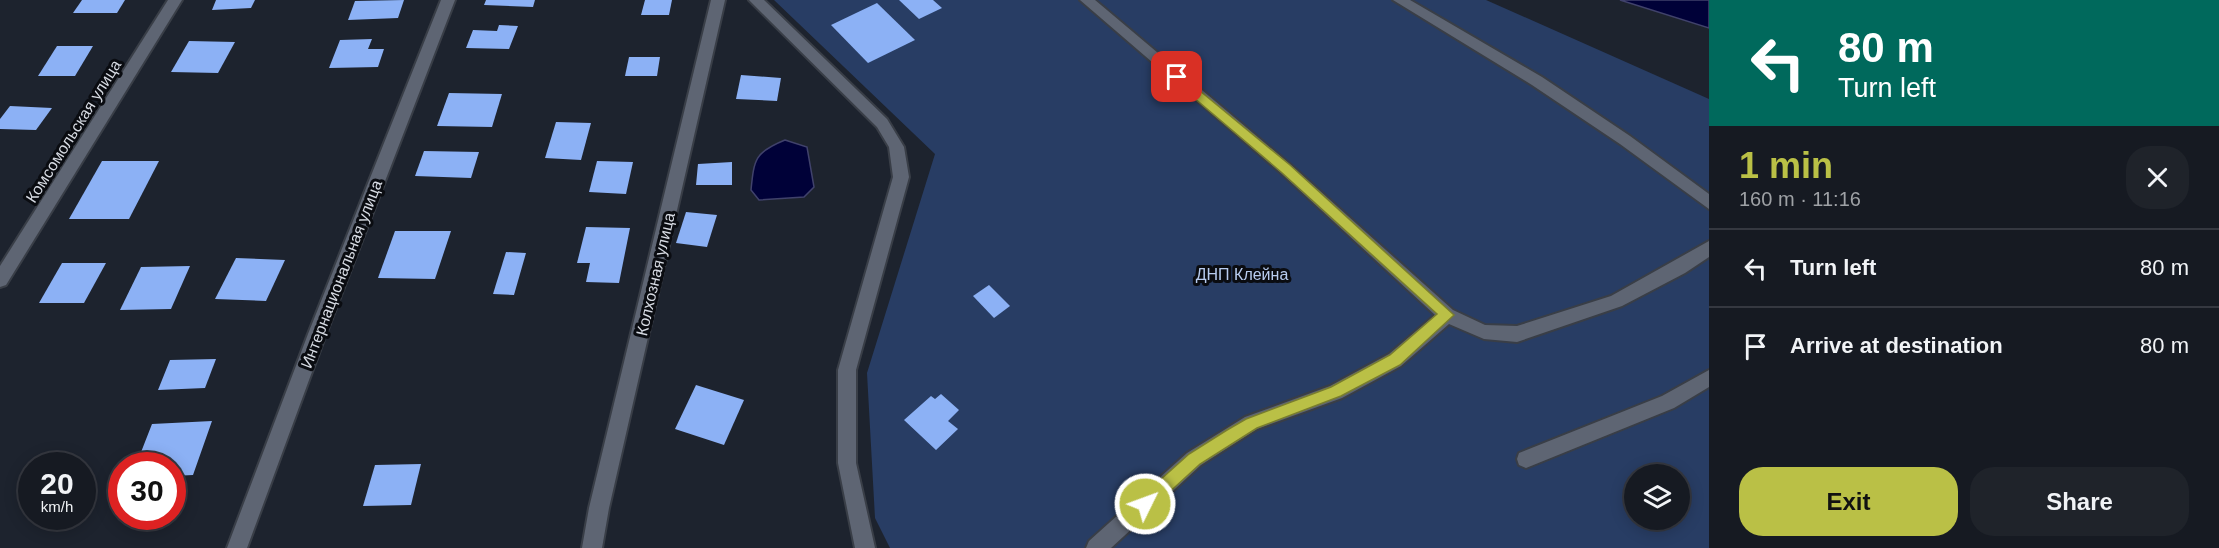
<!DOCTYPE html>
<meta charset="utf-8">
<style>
:root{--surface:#161a22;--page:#1f232a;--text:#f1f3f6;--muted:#9ea1a5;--line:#353840;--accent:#bac046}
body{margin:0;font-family:Helvetica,sans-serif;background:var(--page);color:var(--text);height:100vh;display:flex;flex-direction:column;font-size:22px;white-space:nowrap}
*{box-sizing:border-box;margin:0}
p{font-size:20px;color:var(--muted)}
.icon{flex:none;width:33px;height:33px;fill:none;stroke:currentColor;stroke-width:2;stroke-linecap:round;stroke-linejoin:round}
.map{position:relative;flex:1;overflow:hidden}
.details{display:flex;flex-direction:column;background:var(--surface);width:510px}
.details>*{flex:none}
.banner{background:#00695c;color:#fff;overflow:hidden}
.buttons{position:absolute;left:1624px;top:464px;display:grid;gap:12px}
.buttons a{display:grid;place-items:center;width:66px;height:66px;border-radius:50%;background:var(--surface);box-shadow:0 3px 15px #0003,0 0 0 2px var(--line);font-size:30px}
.speed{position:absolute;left:18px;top:452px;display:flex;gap:12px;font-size:30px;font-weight:700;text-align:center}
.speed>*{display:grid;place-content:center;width:78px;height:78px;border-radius:50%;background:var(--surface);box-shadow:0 3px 15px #0003,0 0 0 2px var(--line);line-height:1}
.speed small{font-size:15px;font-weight:400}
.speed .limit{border:9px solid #d22;background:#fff;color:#111}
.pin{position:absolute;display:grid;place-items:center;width:51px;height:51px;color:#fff;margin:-26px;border-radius:12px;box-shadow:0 3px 9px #0006}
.me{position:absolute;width:66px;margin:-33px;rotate:48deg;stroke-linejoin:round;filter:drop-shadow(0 0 4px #0008)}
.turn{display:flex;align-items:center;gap:21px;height:126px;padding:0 30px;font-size:27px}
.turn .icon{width:78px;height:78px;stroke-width:2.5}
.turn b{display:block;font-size:42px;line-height:51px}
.round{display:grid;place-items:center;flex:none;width:63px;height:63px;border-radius:24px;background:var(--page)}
.summary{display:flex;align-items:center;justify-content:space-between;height:102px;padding:0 30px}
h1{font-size:36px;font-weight:700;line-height:45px;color:var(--accent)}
.primary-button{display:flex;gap:12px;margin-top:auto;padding:12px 30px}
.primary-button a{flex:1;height:69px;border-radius:24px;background:var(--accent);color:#111;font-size:24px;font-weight:700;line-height:69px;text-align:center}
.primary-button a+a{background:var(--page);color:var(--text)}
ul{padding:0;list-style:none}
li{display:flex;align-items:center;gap:18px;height:78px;padding:0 30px;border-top:2px solid var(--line)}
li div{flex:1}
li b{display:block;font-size:22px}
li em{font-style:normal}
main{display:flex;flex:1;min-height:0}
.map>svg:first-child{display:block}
.green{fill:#283d64;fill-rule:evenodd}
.water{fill:#000138;stroke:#40426b;stroke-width:1.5}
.building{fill:#8cb1f5}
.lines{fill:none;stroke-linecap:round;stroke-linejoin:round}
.service-casing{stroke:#393e47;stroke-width:4}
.minor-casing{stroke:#393e47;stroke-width:4}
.service{fill:#5e6573;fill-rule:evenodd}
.minor{fill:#5e6573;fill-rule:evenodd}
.route{fill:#bac046;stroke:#797d2e;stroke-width:1.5}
.labels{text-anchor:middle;stroke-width:6;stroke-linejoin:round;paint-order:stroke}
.street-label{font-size:16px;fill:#d7dbe3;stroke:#0a0c11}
.park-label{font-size:16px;fill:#b8ccef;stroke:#0a0c11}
</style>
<main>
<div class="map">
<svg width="1709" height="548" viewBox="0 0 1709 548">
<rect width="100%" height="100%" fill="#1d232e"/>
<!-- green -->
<path class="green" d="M774,0H1486L1709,99V548H890L875,518L867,373L935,154ZM1635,474H1680V519H1635Z"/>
<!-- water -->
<g class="water">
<path d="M1620,0H1709V28Z"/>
<path d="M785,140L807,147L814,187L804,197L759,200L751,190C754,159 755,152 785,140Z"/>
</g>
<!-- building -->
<g class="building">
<path d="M82,0H125L117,13H73Z"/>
<path d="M216,0H255L251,8L212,10Z"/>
<path d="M404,0L398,18L348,20L355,1Z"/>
<path d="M486,0H535L533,7L484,5Z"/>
<path d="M645,0H672L669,15H641Z"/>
<path d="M899,0H933L942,8L919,19Z"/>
<path d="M877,3L915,40L868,63L831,25Z"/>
<path d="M499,25L518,26L509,49L466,48L473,30L497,31Z"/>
<path d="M372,39L368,49H384L378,67L329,68L340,40Z"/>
<path d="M189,41L235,42L218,73L171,72Z"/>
<path d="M57,46H93L75,76H38Z"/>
<path d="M629,57H660L657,76H625Z"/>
<path d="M741,75L781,78L777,101L736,99Z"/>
<path d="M449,93L502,94L492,127L437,126Z"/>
<path d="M10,106L52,108L36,130L0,129V119Z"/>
<path d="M556,122L591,123L581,160L545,158Z"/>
<path d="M424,151L479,152L471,178L415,176Z"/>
<path d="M102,161H159L129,219H69Z"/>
<path d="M597,161L633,162L626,194L589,192Z"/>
<path d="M732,162V185H696L698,164Z"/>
<path d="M686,212L717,215L707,247L676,243Z"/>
<path d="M586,227L630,228L619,283L586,282L590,263H577Z"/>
<path d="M395,231H451L435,279L378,278Z"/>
<path d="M506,252L526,253L514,295L493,294Z"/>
<path d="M236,258L285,260L266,301L215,299Z"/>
<path d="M62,263H106L84,303H39Z"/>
<path d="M190,266L171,309L120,310L141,267Z"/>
<path d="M989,285L1010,306L994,318L973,296Z"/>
<path d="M216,359L205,388L158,390L170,360Z"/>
<path d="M696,385L744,400L724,445L675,429Z"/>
<path d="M941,394L959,410L948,421L958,429L936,450L904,420L931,396L935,399Z"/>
<path d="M212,421L193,475L172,476V465H136L152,424Z"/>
<path d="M421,464L411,505L363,506L375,465Z"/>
</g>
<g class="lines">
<!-- service casing -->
<g class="service-casing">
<path id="service" d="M1709,370V387L1674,408L1526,468L1519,465L1517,459L1519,453L1662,396Z"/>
</g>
<!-- minor casing -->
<g class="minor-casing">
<g id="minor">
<path d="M168,0H182L6,285L0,287V266Z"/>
<path d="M441,0H455L326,334L247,548H227L308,334Z"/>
<path d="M711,0H725L609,508L602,548H582L589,508Z"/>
<path d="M749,0H764L887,119L904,147L909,177L856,370V463L875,548H855L838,463V370L893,177L889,147L877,127Z"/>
<path d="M1080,0H1095L1291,165L1453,310L1485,325L1517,326L1611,296L1709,241V257L1685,273L1622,306L1517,342L1484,339L1449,324L1401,366L1342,398L1257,429L1201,465L1111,548H1086L1089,541L1187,453L1245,417L1330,386L1389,354L1435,315L1281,173Z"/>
<path d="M1393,0H1410L1542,77L1630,136L1709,194V209L1620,144L1532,85Z"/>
</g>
</g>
<!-- service -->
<use href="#service" class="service"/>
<!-- minor -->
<use href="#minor" class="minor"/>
</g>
<!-- route -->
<path class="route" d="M1177,72L1290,165L1454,315L1400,365L1341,396L1257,428L1200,464L1151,509L1145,511L1140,509L1137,504L1140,498L1189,454L1227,430L1246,419L1331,387L1390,355L1437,314L1281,172L1173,80L1171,77Z"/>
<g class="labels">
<!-- street labels -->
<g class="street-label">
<text transform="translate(73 131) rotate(-58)" y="6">Комсомольская улица</text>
<text transform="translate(341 274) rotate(-69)" y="6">Интернациональная улица</text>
<text transform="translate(655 274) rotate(-77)" y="6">Колхозная улица</text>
</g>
<!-- park labels -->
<g class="park-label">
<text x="1242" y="280">ДНП Клейна</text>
</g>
</g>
</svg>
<div class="buttons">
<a><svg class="icon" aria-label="layers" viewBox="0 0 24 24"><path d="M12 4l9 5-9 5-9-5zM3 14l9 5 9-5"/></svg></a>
</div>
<div class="speed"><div>20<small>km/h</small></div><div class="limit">30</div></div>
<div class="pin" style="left:1177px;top:77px;background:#d93025"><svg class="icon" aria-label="arrive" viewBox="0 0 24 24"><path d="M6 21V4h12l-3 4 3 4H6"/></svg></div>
<svg class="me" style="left:1145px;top:504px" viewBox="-20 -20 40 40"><circle r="17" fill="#bac046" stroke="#fff" stroke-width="3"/><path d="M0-11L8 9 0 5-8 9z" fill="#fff"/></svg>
</div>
<section class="details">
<div class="banner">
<div class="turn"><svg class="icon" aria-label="left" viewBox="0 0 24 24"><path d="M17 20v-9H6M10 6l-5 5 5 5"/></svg><div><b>80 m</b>Turn left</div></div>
</div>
<div class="summary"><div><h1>1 min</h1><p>160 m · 11:16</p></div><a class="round"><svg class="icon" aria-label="close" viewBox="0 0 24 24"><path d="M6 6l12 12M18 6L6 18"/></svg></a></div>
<ul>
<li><svg class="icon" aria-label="left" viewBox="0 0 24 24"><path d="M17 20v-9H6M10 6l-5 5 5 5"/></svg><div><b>Turn left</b></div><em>80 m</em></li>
<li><svg class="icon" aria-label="arrive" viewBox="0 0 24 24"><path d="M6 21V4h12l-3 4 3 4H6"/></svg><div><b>Arrive at destination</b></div><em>80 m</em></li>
</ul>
<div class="primary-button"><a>Exit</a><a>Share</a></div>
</section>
</main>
